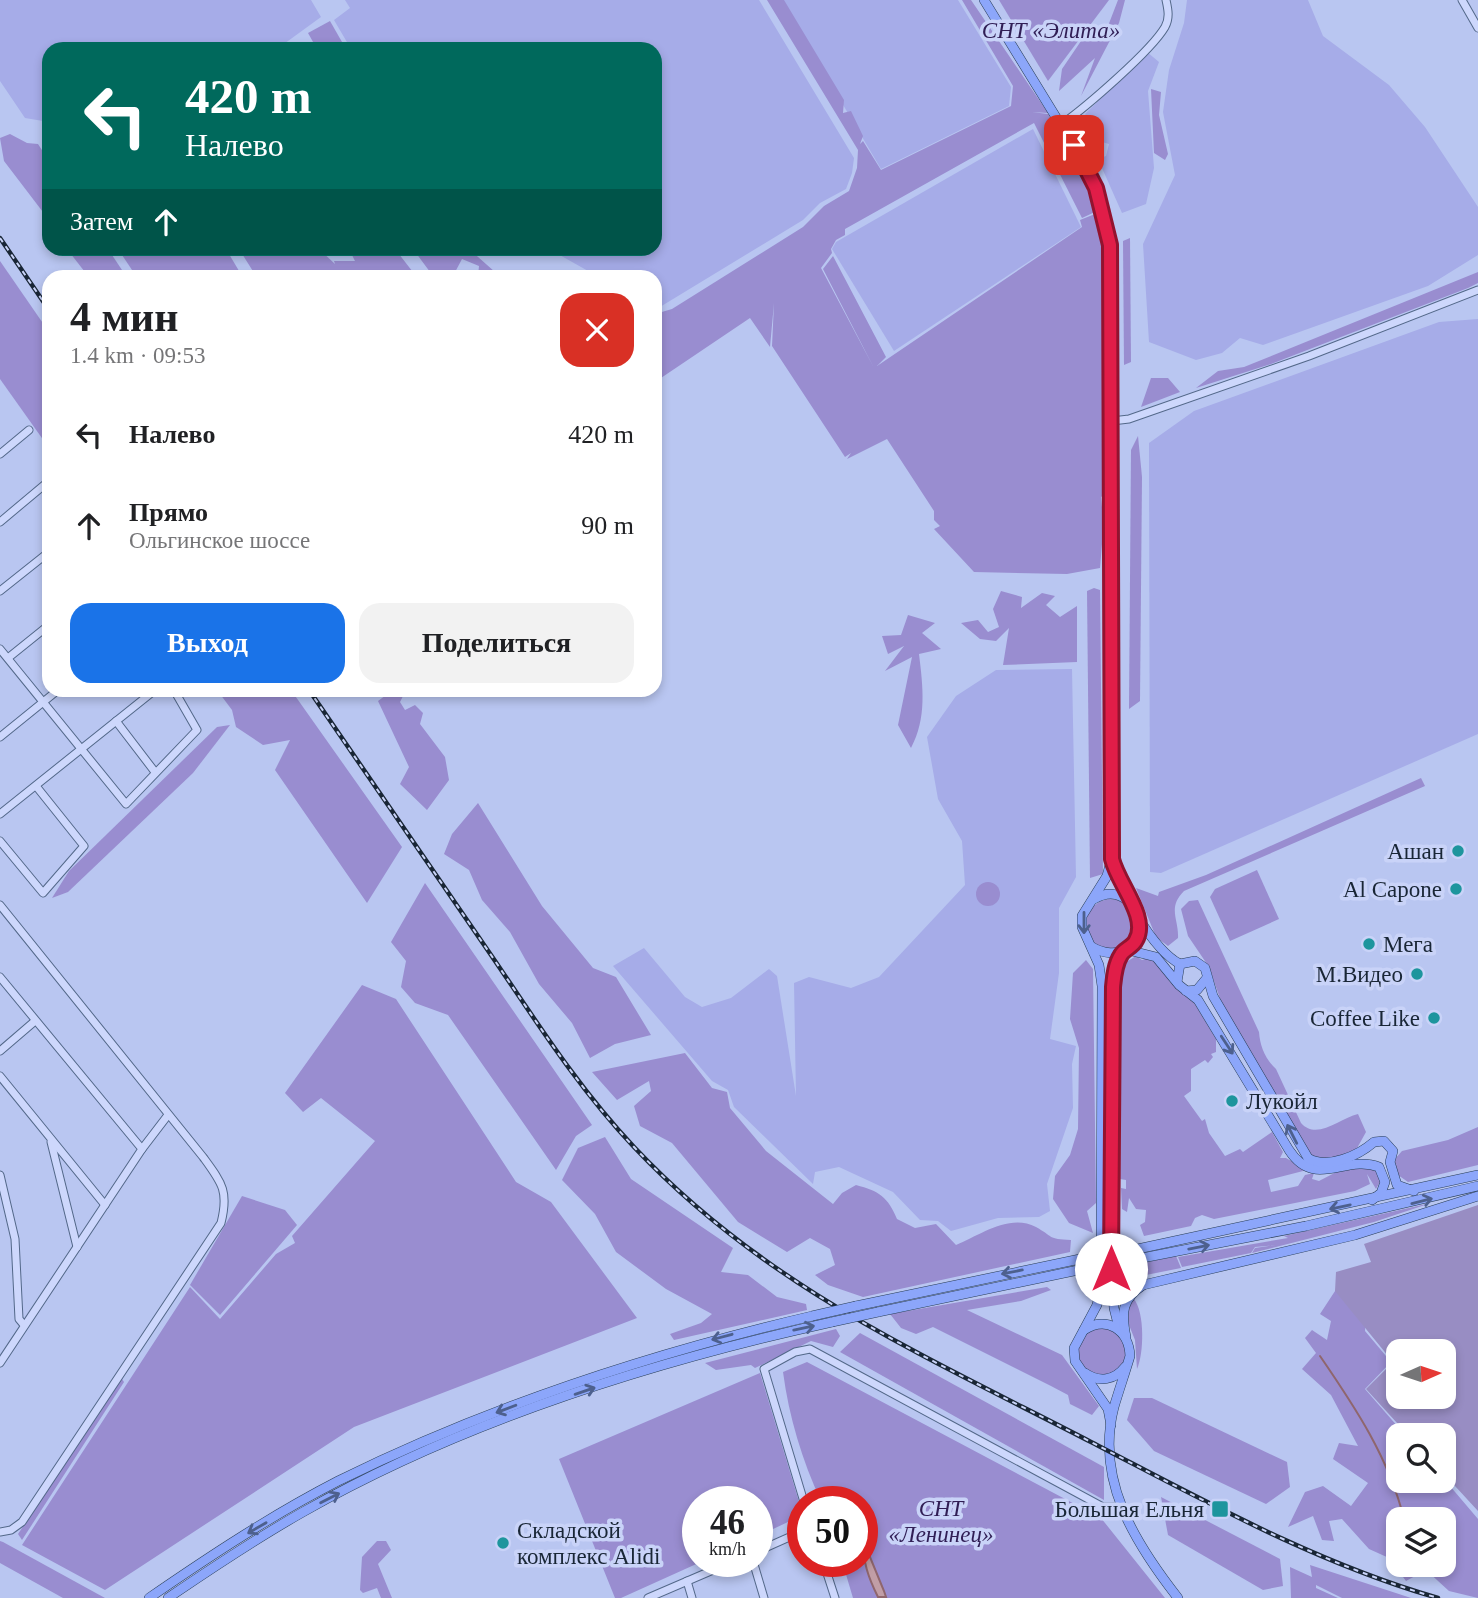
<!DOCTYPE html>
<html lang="ru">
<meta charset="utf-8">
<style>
:root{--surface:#fff;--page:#f2f2f2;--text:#202124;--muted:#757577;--accent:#1a73e8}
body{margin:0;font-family:Georgia,serif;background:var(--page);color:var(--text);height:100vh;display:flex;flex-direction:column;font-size:26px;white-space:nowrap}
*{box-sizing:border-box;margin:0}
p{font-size:23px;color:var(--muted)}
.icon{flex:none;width:38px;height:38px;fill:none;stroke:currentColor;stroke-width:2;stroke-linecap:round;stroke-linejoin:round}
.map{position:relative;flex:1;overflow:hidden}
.panel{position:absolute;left:42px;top:270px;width:620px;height:427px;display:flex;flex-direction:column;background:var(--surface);border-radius:21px;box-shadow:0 4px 10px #0003}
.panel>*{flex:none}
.top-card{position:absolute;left:42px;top:42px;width:620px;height:214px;border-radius:21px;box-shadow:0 4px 10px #0003;background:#00695c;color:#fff;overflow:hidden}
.needle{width:46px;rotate:87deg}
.tools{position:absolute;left:1386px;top:1339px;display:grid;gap:14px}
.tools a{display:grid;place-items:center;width:70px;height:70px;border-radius:14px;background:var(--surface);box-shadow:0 4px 10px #0003;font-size:35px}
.speed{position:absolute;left:682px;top:1486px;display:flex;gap:14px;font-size:35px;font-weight:700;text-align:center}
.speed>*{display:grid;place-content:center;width:91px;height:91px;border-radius:50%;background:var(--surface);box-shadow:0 4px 10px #0003;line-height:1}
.speed small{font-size:18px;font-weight:400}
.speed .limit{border:10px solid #d22;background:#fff;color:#111}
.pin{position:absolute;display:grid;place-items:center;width:60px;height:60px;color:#fff;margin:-30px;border-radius:14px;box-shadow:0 4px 10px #0006}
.me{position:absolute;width:77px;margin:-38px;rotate:0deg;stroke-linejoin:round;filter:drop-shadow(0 0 5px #0008)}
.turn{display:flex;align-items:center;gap:24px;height:147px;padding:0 28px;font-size:32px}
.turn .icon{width:91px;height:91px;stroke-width:2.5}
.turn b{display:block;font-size:49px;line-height:60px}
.then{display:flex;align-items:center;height:66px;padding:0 28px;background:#0003;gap:14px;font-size:26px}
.round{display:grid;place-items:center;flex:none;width:74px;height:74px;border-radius:21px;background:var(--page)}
.overview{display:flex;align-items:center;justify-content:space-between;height:119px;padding:0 28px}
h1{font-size:42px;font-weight:700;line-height:52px}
.action{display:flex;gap:14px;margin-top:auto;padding:14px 28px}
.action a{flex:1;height:80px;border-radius:21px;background:var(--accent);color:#fff;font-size:28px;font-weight:700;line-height:80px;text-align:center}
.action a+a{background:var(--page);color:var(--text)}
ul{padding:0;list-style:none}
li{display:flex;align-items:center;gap:21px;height:91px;padding:0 28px}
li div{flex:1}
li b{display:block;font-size:26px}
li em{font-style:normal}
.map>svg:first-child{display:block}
.farmland{fill:#a6ace8}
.green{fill:#998dd0;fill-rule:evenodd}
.cemetery{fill:#988dc3;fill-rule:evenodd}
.water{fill:#c19ea6;stroke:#8f666d;stroke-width:2}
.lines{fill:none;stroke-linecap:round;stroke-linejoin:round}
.stream{stroke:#8f666d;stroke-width:2}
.minor-casing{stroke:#536889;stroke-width:9}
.major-casing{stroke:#283d56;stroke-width:10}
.minor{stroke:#cdd7fc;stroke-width:7}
.major{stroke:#8ca6fa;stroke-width:9}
.rail-casing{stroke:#192636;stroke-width:4.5}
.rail{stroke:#c9d3f8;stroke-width:2;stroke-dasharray:5;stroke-linecap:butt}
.major-bridge-casing{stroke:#283d56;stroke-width:10;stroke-linecap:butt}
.major-bridge{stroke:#8ca6fa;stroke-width:9}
.oneway{stroke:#4d608e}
.route-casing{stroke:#92132f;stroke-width:18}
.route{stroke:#e11d48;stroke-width:12}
.poi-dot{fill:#1d959d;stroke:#c9d3f8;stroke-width:2.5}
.labels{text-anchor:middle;stroke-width:7;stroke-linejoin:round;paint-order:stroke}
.park-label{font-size:23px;font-style:italic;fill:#301e55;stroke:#c9d3f8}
.poi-label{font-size:23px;fill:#192636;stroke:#c9d3f8;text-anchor:end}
</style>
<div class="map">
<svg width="1478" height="1598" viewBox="0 0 1478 1598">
<rect width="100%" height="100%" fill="#b9c6f1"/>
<!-- farmland -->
<g class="farmland">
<path d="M0,0H311L321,17L277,49H49V122L25,118L0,81Z"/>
<path d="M345,0H759L854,158L852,173L846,189L820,203L803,220L655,310L654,276H597L549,249L654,248V49H351L334,20L350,8Z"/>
<path d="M781,0H958L1011,87L1009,106L881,169Z"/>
<path d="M1187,0H1308L1323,36L1389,85L1425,127L1478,207V255L1428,286L1263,345L1240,338L1222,353L1196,360L1149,342L1143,244L1175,175L1163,112L1169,70L1184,23Z"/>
<path d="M1147,52L1159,62L1148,91L1154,168L1146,204L1122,213L1098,159L1106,156L1109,144L1102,142L1085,114Z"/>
<path d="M1033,129L1081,227L894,351L832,249L836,242Z"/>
<path d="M1478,319V734L1161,873L1150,872L1149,443L1194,411L1439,322Z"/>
<path d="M1072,669L1076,877L1059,908V973L1050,1039L1076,1046L1072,1064L1073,1108L1047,1184L1050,1211L1039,1217L998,1218L951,1231L938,1221L920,1220L893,1192L839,1167L815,1172L813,1184L734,1107L728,1090L712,1081L613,966L644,948L685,997L702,1007L731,998L769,969L777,976L796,1096L794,983L809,977L851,988L879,977L965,885L962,841L938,799L927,737L956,696L996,670Z"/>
</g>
<!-- green -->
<g class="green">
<path d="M767,0H784L844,100L843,113L851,111L863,136L860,144L863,141L881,170L1011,106L1013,86L962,0H971L1048,113L1032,112L1048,114L1079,165L1095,212L1082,218L1034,123L845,229V235L836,240L831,249L832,253L821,268L874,368L823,269L833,256L886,357L877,366L1082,227L1080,220L1095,214L1105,264V494L1101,497L1102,507L1105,508L1100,568L1067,574L974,572L934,529L940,526L934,520V511L887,439L847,459L851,453L845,457L772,346L774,303L770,347L750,318L655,382V314L672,309L803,227L824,206L849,191L857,168L858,150Z"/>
<path d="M999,0H1109L1048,81Z"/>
<path d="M1118,0H1125L1119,23L1081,96L1095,58L1059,91L1062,69L1081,41L1108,26Z"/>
<path d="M330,21L346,49H317L308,33Z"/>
<path d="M1151,89L1161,92L1159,115L1168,154L1165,160L1154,153Z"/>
<path d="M10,134L27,143L38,144L49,161V220L4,161L0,138Z"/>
<path d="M1130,238L1131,362L1124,365L1123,241Z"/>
<path d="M67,249H108L126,276H88Z"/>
<path d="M118,249H226L242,276H136Z"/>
<path d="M239,249H319L335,264L334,261H355L349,249H395L416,276H256Z"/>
<path d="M413,249H469L495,272L494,276H478L479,266L462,259L453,276H433Z"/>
<path d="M0,261L49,332V448L0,379Z"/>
<path d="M1478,272V283L1468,288L1271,364L1196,388L1218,371L1244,367Z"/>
<path d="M1151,378H1168L1180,392L1141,407Z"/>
<path d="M1138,436L1142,477L1140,701L1129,709L1131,450Z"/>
<path d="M1094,588L1100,590L1103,874L1090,878L1087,591Z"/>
<path d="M1001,591L1022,597L1021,608L1042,593L1055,596L1046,605L1060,617L1077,606V662L1003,665L1009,628L996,641L980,639L961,623L978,620L988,632L999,627L993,609Z"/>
<path d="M908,615L935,623L922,633L941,649L919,654C923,687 927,718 911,748L898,725L912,657L885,671L904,646L888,654L882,636L901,635Z"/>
<path d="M217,690H291L402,847L367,903L275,770L290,740L263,745L236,727L232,710Z"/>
<path d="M393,690H406L400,702L405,710L415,705L423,713L420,724L445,757L449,780L427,810L400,784L409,767L378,701Z"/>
<path d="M230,725L193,773L68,892L52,898L69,871L217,727Z"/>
<path d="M1421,778L1425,786L1184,891C1167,908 1179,919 1178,938L1168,946L1156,937L1136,888L1158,896L1159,892L1206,875Z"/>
<path d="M478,803L542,906L593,968L616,977L651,1035L615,1044L590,1058L572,1023L539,984L510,932L482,900L469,870L444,854L452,834Z"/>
<path d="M1257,870L1279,919L1230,941L1210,897L1215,889Z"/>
<circle cx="988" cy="894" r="12"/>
<path d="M425,883L592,1125L576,1136L556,1170L448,1015L415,1003L401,987L406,961L391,942Z"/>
<circle cx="1111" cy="924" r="25"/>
<path d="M1198,900L1259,1032C1260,1046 1265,1059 1276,1069L1301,1123C1317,1141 1340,1118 1358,1114L1366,1132L1356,1150L1330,1160L1310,1158L1272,1088L1224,1010L1209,967L1188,936L1181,909L1189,901Z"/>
<path d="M1136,956L1142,960L1150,957L1161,966L1170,982L1192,999L1216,1039V1052L1211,1054L1213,1057L1208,1063L1205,1060L1191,1069V1091L1184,1096L1202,1121L1205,1119L1209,1133L1225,1156L1240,1149L1243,1152L1272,1132L1283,1152L1280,1158H1286L1307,1170L1268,1180L1271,1192L1298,1186L1305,1175L1314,1173L1312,1179L1319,1181L1348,1166L1377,1170L1381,1180L1376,1189L1367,1174L1370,1184L1355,1191L1214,1219L1202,1215L1195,1218L1191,1226L1144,1236L1140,1225L1145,1222L1146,1210L1136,1209L1129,1198L1127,1212L1122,1209L1121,1188L1126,1189V1180L1120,1179L1119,975L1123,964Z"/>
<path d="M1086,960L1093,969L1096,1203L1087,1211L1093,1233L1069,1223L1053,1199L1055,1176L1070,1155L1078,1129L1079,1048L1070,1019L1073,973Z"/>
<path d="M362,985L396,999L516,1182L551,1202L637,1318L354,1427L105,1590L22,1545L190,1287L220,1319L276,1254L295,1243L292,1236L375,1141L321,1098L303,1112L285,1093Z"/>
<path d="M685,1053L712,1088L727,1092L730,1108L766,1151L833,1204L842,1193L856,1185C879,1191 888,1197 897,1219L915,1228L936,1224L956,1245C979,1236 1009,1213 1036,1227C1054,1237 1047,1239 1071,1240L1070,1252L863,1297L828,1285L815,1275L835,1265L830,1249L810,1238L787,1252L738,1222L672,1143L640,1126L634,1106L651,1091L649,1081L617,1100L592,1072Z"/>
<path d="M1478,1127V1165L1408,1182L1398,1175L1394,1160L1402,1151L1448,1140Z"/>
<path d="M605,1137L631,1179L733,1248L721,1272L748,1275L777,1297L806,1304L807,1310L674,1340L670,1334L701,1323L712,1314L666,1289L616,1252L595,1214L562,1180L578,1148Z"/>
<path d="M242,1196L285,1210L297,1225L220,1315L190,1285Z"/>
<path d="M1431,1203L1374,1222L1252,1253L1255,1248L1276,1245L1255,1247L1251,1253L1182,1267L1178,1257L1288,1238L1284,1236Z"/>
<path d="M1176,1256L1181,1268L1136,1277L1133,1265Z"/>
<path d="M1047,1287L1051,1290L1021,1301L967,1310L1062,1355L1099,1406L1092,1415L1070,1404L1068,1395L1051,1386L933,1327L916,1334L901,1328L890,1314Z"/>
<path d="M1337,1288L1367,1303L1365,1331L1391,1362L1365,1389L1405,1435H1398V1480L1444,1479L1478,1519V1598L1449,1591L1426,1570L1406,1581L1389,1558L1369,1549L1342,1519L1329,1521L1334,1541L1322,1540L1313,1516L1288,1527L1305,1492L1323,1486L1351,1506L1368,1483L1333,1459L1339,1443L1358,1446L1331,1395L1302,1369L1316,1353L1305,1338L1312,1330L1327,1340L1331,1321L1320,1314ZM1398,1519H1444V1564H1398Z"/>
<path d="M1134,1299C1145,1313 1144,1354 1137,1369L1135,1340L1127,1320L1128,1303Z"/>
<circle cx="1102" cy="1352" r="24"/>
<path d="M836,1329L840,1336L833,1347L811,1341L755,1368L751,1365L716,1370L705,1363Z"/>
<path d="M860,1333L1104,1467V1500L840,1352Z"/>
<path d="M807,1362L1101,1518L1165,1598H853L842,1561H863V1502L821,1501C802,1460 789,1417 783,1372Z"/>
<path d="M760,1373L803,1515L758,1536V1502H698V1561H703L621,1598H615L559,1459Z"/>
<path d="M122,1379L124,1382L22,1540L18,1534Z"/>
<path d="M1134,1398H1152L1287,1462L1290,1487L1266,1504L1154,1451L1127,1420Z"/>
<path d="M1161,1497L1280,1559L1283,1586L1263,1590L1168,1535Z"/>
<path d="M0,1541L3,1542L105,1598H63L0,1563Z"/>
<path d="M377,1541H386L391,1550L378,1564L392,1598H381L377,1588L363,1593L360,1590L362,1557Z"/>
<path d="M1310,1565L1405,1596L1411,1598H1342L1316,1585V1588L1338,1598H1291L1290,1567L1312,1577Z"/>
</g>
<!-- cemetery -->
<path class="cemetery" d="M1478,1205V1511L1444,1474V1435H1408L1366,1389L1393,1362L1335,1291L1336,1272L1371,1262L1364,1244ZM1398,1351H1444V1396H1398Z"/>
<!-- water -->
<path class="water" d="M863,1540L884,1591L886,1597H878C868,1577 863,1562 863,1540Z"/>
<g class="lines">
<!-- stream -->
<g class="stream">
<path d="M1320,1356C1355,1407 1389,1458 1404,1519"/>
<path d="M1415,1564L1418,1576"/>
</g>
<!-- minor casing -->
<g class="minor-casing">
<g id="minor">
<path d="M1462,0L1478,28"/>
<path d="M1062,124C1086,107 1151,51 1165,27C1170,18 1168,9 1166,0"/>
<path d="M1112,421L1129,419L1309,356L1478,290"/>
<path d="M0,454L29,430"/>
<path d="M0,522L49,481"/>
<path d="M0,591L49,552"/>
<path d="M0,649L126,804L197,730L174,690"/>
<path d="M8,658L49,625"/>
<path d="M116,721L155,772"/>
<path d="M0,737L58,690"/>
<path d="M0,814L155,690"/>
<path d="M0,841L43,893L84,846L36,786"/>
<path d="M0,905L203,1157C222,1183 229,1191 221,1223L22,1522L11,1530L0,1532"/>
<path d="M0,977L142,1149L0,1363"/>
<path d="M0,1051L35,1021"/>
<path d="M0,1076L105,1205"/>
<path d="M51,1142L77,1247"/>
<path d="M142,1149L168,1115"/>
<path d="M0,1175L15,1239L19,1319L24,1325"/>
<path d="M804,1502L764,1369L795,1352L810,1349L1103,1507H1121"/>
<path d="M758,1551L803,1531"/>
<path d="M753,1561L764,1598"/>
<path d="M823,1561L835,1598"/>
<path d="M687,1581L692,1598"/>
<path d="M648,1598L734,1561"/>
</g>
</g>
<!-- major casing -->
<g class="major-casing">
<g id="major">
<path d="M984,0L1086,166L1108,231L1112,278V859C1119,890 1152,949 1180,964"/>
<path d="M1094,899C1106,892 1119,892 1129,902"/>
<path d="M1092,947C1116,961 1142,949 1139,920"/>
<path d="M1128,950L1156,957L1179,985L1198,1000L1289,1150C1315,1190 1345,1154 1379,1167L1385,1182L1381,1193L1372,1200"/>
<path d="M1177,982L1180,964L1195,961L1205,968L1213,996L1308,1158C1328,1170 1359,1155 1374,1142L1384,1141L1393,1151L1390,1162L1397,1185L1414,1191"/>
<path d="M1186,991L1197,990L1207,978"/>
<path d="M1133,1250L1478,1175"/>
<path d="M1132,1260L1306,1226L1478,1186"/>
<path d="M1111,1270L1122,1281L1143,1285"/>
<path d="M856,1306L1080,1259"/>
<path d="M878,1312L1083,1269"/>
<path d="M1119,1328L1114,1308L1111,1270L1113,987L1122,952"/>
<path d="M1084,1330C1107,1315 1129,1330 1130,1356C1125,1373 1119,1390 1114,1407C1095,1480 1135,1543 1178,1598"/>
<path d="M1126,1337C1121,1312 1122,1299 1143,1285L1355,1235L1478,1196"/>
<path d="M1085,1373C1099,1383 1115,1380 1125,1367"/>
<path d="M1111,1425L1108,1409L1075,1361L1074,1348L1097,1305L1101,1286L1102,986L1099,965L1082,927V916L1107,876L1111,861"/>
<path d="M149,1598C210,1556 272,1515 338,1481C488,1407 649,1354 812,1316"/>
<path d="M168,1598C212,1568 257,1538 303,1512C465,1420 651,1362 832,1322"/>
</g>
</g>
<!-- minor -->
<use href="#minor" class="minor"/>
<!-- major -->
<use href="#major" class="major"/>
<!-- rail casing -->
<g class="rail-casing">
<g id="rail">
<path d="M0,238L49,310"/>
<path d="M309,690C369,778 430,866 491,955C536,1021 579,1089 634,1147C766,1287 923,1355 1091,1442C1203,1500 1316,1563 1438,1598"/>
</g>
</g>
<!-- rail -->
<use href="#rail" class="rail"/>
<!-- major-bridge casing -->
<g class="major-bridge-casing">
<g id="major-bridge">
<path d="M1080,1259L1133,1250"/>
<path d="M1083,1269L1132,1260"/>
<path d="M812,1316L856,1306"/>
<path d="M832,1322L878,1312"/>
</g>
</g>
<!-- major-bridge -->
<use href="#major-bridge" class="major-bridge"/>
</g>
<!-- one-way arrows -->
<defs><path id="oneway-shaft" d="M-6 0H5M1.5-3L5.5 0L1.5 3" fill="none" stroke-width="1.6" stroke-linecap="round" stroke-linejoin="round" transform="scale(1.75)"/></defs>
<g class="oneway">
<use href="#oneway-shaft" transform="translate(1084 923) rotate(90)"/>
<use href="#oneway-shaft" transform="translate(1227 1045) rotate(57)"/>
<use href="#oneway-shaft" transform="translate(1292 1134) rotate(-117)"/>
<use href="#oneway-shaft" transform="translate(1422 1201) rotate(-14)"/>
<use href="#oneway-shaft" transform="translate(1340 1207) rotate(168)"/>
<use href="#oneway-shaft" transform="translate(1199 1247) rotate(-11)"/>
<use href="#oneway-shaft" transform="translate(1012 1272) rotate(169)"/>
<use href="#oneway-shaft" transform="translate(804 1328) rotate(-12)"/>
<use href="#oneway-shaft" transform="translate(722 1337) rotate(165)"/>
<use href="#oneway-shaft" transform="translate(585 1391) rotate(-19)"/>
<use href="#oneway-shaft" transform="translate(506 1409) rotate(159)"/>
<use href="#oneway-shaft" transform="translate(330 1498) rotate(-27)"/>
<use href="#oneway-shaft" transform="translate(257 1528) rotate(150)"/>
</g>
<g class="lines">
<!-- route casing -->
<g class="route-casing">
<path id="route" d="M1074,145L1096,188L1110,245L1112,859C1118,884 1149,917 1136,940C1133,947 1124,949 1121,955C1115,964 1114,977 1113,987L1111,1269"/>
</g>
<!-- route -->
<use href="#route" class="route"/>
</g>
<!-- markers -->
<g class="poi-dot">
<circle cx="1458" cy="851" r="7"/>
<circle cx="1456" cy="889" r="7"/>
<circle cx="1369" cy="944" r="7"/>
<circle cx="1417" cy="974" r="7"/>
<circle cx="1434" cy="1018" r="7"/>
<circle cx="1232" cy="1101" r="7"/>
<rect x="1211" y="1500" width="18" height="18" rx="3.5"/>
<circle cx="503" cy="1543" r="7"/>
</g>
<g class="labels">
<!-- park labels -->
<g class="park-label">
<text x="1051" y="38">СНТ «Элита»</text>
<text x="941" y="1516">СНТ<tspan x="941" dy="26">«Ленинец»</tspan></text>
</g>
<!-- poi labels -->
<g class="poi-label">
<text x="1444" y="859">Ашан</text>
<text x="1442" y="897">Al Capone</text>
<text x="1383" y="952" text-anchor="start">Мега</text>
<text x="1403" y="982">М.Видео</text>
<text x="1420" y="1026">Coffee Like</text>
<text x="1246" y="1109" text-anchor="start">Лукойл</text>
<text x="1204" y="1517">Большая Ельня</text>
<text x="517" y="1538" text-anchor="start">Складской<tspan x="517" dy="26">комплекс Alidi</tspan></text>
</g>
</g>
</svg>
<div class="tools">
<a><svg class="needle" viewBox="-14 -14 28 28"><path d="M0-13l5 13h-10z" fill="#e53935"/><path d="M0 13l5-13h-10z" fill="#757577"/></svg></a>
<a><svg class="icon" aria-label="search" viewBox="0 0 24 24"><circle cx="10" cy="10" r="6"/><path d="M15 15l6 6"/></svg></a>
<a><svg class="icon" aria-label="layers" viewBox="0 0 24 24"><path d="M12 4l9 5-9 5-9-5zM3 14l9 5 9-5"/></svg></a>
</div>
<div class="speed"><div>46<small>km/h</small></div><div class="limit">50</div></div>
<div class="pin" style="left:1074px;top:145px;background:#d93025"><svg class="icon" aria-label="arrive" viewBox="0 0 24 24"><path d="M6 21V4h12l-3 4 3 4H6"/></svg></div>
<svg class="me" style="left:1111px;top:1269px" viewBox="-20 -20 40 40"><circle r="19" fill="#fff"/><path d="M0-13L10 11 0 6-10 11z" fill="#e11d48"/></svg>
<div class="top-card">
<div class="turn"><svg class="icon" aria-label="left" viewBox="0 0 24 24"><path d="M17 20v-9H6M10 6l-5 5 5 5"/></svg><div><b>420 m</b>Налево</div></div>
<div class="then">Затем<svg class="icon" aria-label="ahead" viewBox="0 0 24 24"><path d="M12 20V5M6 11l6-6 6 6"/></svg></div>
</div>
<section class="panel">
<div class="overview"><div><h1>4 мин</h1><p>1.4 km · 09:53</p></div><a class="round" style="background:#d93025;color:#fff"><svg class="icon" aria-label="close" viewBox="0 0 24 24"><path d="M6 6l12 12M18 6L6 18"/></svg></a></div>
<ul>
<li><svg class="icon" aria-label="left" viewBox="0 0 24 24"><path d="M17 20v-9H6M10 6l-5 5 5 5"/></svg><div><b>Налево</b></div><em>420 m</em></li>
<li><svg class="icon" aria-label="ahead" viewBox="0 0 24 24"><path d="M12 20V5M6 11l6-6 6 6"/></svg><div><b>Прямо</b><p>Ольгинское шоссе</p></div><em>90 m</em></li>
</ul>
<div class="action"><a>Выход</a><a>Поделиться</a></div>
</section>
</div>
